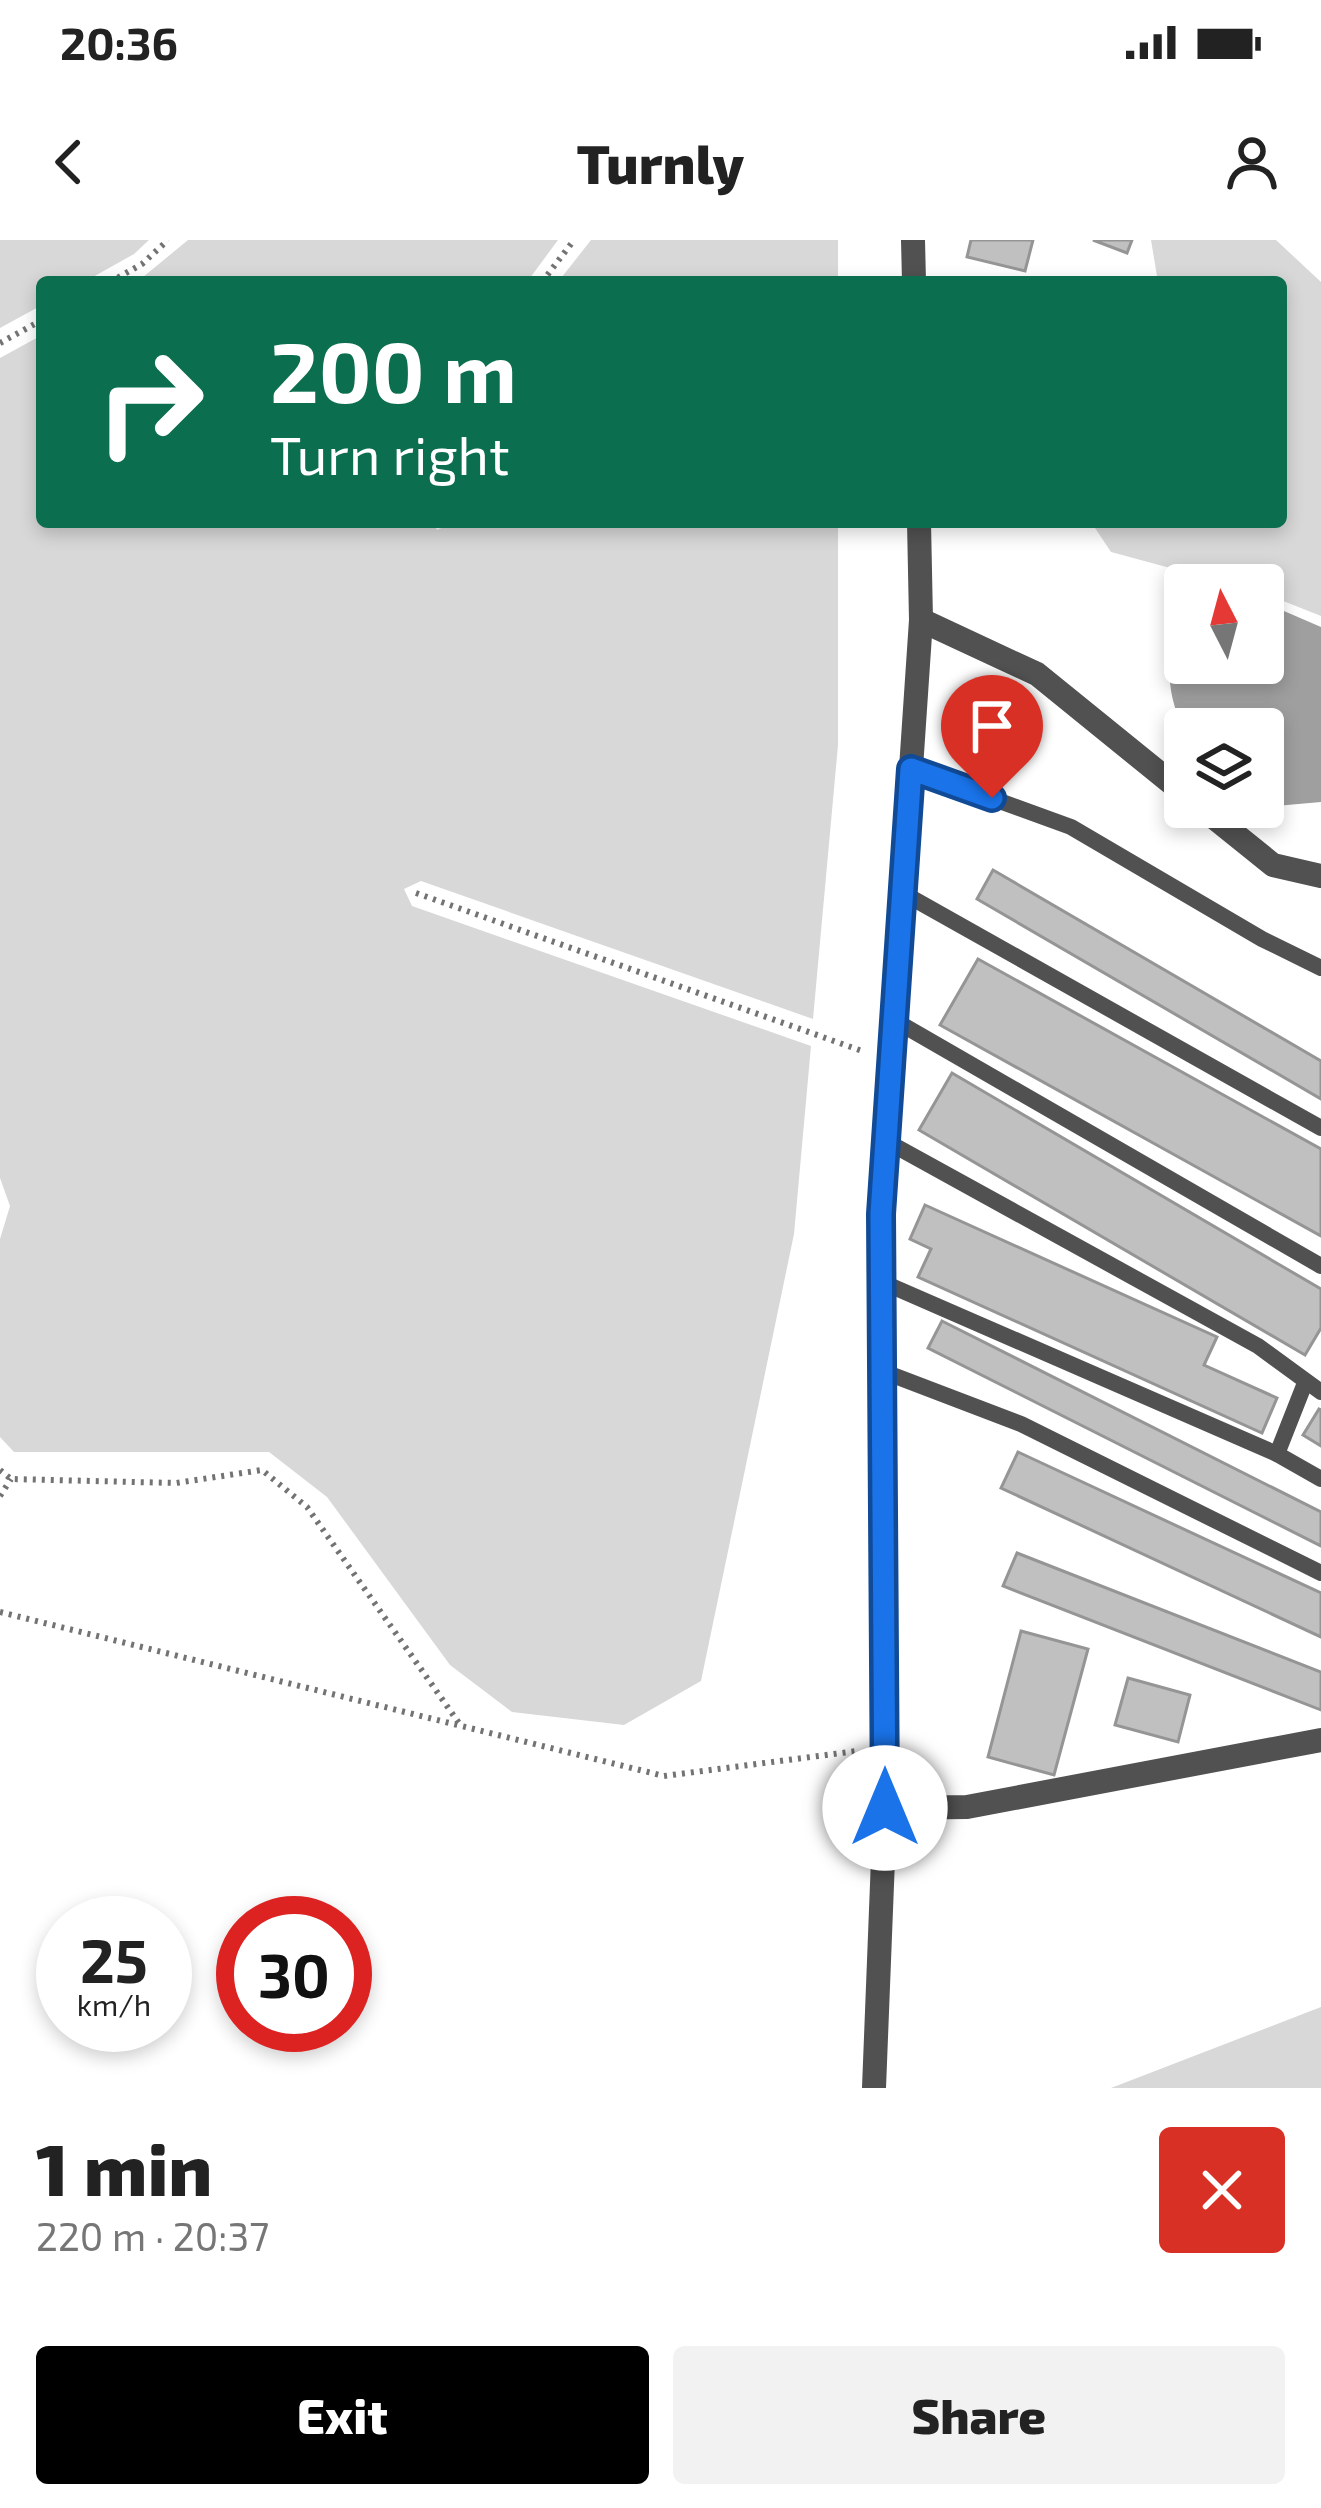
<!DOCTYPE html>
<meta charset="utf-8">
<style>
:root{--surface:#fff;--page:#f2f2f2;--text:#222;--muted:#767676;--accent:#000}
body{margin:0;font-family:"Exo 2",sans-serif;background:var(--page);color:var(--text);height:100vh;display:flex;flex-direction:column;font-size:45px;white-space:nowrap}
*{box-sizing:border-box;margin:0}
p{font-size:39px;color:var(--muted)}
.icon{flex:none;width:66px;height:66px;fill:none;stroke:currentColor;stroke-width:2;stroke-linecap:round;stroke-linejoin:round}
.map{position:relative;height:1848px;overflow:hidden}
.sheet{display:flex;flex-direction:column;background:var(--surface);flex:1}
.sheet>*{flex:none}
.hud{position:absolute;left:36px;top:36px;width:1251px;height:252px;border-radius:12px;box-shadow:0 6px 18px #0003;background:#0b6e4f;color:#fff;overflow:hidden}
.needle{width:78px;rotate:354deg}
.fabs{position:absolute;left:1164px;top:324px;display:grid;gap:24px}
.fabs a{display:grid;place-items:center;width:120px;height:120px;border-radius:12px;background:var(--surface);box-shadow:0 6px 18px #0003;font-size:60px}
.speed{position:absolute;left:36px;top:1656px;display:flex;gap:24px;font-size:60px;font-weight:700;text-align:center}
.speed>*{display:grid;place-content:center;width:156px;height:156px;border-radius:50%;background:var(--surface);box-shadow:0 6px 18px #0003;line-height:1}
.speed small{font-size:30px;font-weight:400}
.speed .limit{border:18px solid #d22;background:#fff;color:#111}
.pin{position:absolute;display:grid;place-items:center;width:102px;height:102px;color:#fff;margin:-123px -51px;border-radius:50% 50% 50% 0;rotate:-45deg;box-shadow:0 0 12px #0007}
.pin .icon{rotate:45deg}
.me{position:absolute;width:132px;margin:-66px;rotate:0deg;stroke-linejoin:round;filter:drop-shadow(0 0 9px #0008)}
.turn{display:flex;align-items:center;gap:42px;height:252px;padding:0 36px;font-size:54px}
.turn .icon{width:156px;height:156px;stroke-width:2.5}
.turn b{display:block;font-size:84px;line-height:102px}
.round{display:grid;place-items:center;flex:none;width:126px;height:126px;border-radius:12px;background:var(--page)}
.summary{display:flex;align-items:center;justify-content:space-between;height:204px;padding:0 36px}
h1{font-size:72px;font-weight:800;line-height:90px}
.button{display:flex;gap:24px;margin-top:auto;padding:24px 36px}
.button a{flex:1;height:138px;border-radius:12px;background:var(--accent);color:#fff;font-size:48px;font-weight:800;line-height:138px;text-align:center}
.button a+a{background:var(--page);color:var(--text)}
.status{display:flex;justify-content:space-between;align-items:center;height:84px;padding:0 60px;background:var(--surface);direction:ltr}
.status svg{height:33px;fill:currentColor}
header{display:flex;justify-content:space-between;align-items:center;height:156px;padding:0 36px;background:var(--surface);font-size:54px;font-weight:800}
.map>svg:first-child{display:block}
.green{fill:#d8d8d8}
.water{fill:#9f9f9f}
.building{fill:#c0c0c0;stroke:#959595;stroke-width:3}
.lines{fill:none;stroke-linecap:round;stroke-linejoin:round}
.path{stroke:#737373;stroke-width:6;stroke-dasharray:3 6;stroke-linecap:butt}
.lane{stroke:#515151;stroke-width:16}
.street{stroke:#515151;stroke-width:24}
.route-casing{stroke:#114b97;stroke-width:30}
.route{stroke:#1a73e8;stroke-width:21}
</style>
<div class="status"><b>20:36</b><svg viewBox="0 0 49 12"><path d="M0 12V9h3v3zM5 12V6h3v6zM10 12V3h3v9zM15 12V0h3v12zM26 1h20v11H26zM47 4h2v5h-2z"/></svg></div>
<header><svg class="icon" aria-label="back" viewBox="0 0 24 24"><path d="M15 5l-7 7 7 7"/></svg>Turnly<svg class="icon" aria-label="person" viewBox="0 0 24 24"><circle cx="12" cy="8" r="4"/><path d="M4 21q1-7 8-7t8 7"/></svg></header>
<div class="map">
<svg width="1321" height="1848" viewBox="0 0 1321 1848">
<rect width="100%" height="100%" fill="#fff"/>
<!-- green -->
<g class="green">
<path d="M0,0H149L134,14L84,42H42V65L0,88Z"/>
<path d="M188,0H558L527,42H137Z"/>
<path d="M591,0H838V42H558Z"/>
<path d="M1151,0H1276L1321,42V376L1263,353V345H1233L1111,312L1091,282H1281V42H1158Z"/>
<path d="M42,95V282H433L437,290L455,282H838V505L813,779L421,641L404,649L412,666L811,806L794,994L701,1441L624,1485L512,1472L450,1425L327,1257L269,1212H14L0,1197V999L10,966L0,938V118Z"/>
<path d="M1321,1767V1848H1111Z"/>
</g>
<!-- water -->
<path class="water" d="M1263,368H1277L1321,387V562L1263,567V489H1185V495C1170,458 1160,425 1185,391V423H1263Z"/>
<!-- building -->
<g class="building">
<path d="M971,0H1033L1025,31L967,17Z"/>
<path d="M1093,0H1132L1127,13Z"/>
<path d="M993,630L1321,821V859L977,659Z"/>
<path d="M978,719L1321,909V996L940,785Z"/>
<path d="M952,833L1321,1049V1088L1305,1115L919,890Z"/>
<path d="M925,965L1217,1097L1204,1125L1277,1158L1262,1193L918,1037L931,1009L910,999Z"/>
<path d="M942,1081L1321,1272V1306L928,1108Z"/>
<path d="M1319,1169L1321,1170V1206L1303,1195Z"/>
<path d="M1018,1212L1321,1353V1397L1001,1248Z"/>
<path d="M1017,1313L1321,1432V1470L1003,1346Z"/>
<path d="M1021,1391L1088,1409L1054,1535L988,1517Z"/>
<path d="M1128,1438L1190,1455L1178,1502L1115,1485Z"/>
</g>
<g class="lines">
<!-- path -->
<g class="path">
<path d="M110,42L142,24L168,0"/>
<path d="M542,42L574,0"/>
<path d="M0,103L42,80"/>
<path d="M416,653L865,812"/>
<path d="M0,1230L11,1239L176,1243L262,1230L307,1267L461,1486"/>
<path d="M0,1256L11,1239"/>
<path d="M0,1372L664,1536L857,1511"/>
</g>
<!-- lane -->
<g class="lane">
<path d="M911,529L1071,587L1262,699L1321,728"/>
<path d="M903,653L1321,888"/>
<path d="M894,780L1321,1026"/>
<path d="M886,901L1258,1106L1321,1152"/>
<path d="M882,1042L1277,1214L1321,1239"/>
<path d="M882,1131L1021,1184L1321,1333"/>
<path d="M1277,1214L1305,1143"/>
</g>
<!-- street -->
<g class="street">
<path d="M913,0L914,42"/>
<path d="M921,380L1037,434L1185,554"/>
<path d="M1201,567L1273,625L1321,636"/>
<path d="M885,1568L967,1567L1321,1500"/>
<path d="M874,1848L885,1568L881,973L921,380L919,282"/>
</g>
</g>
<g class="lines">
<!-- route casing -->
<g class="route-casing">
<path id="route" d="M885,1568L881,974L911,529L992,558"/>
</g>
<!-- route -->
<use href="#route" class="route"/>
</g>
</svg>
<div class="fabs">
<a><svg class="needle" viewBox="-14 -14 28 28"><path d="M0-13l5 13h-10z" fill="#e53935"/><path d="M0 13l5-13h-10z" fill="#767676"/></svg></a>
<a><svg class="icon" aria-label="layers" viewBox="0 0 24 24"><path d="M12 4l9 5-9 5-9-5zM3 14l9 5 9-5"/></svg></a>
</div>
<div class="speed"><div>25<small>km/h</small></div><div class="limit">30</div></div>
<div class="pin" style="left:992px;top:558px;background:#d93025"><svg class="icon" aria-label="arrive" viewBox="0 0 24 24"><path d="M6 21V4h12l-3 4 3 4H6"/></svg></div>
<svg class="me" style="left:885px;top:1568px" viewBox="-20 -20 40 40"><circle r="19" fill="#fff"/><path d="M0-13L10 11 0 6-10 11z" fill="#1a73e8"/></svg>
<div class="hud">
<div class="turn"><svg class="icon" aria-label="right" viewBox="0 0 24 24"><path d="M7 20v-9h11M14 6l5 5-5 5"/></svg><div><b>200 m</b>Turn right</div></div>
</div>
</div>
<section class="sheet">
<div class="summary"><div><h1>1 min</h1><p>220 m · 20:37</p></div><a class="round" style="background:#d93025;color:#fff"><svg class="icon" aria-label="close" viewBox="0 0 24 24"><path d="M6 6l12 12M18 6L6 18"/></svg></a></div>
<div class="button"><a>Exit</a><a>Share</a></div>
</section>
